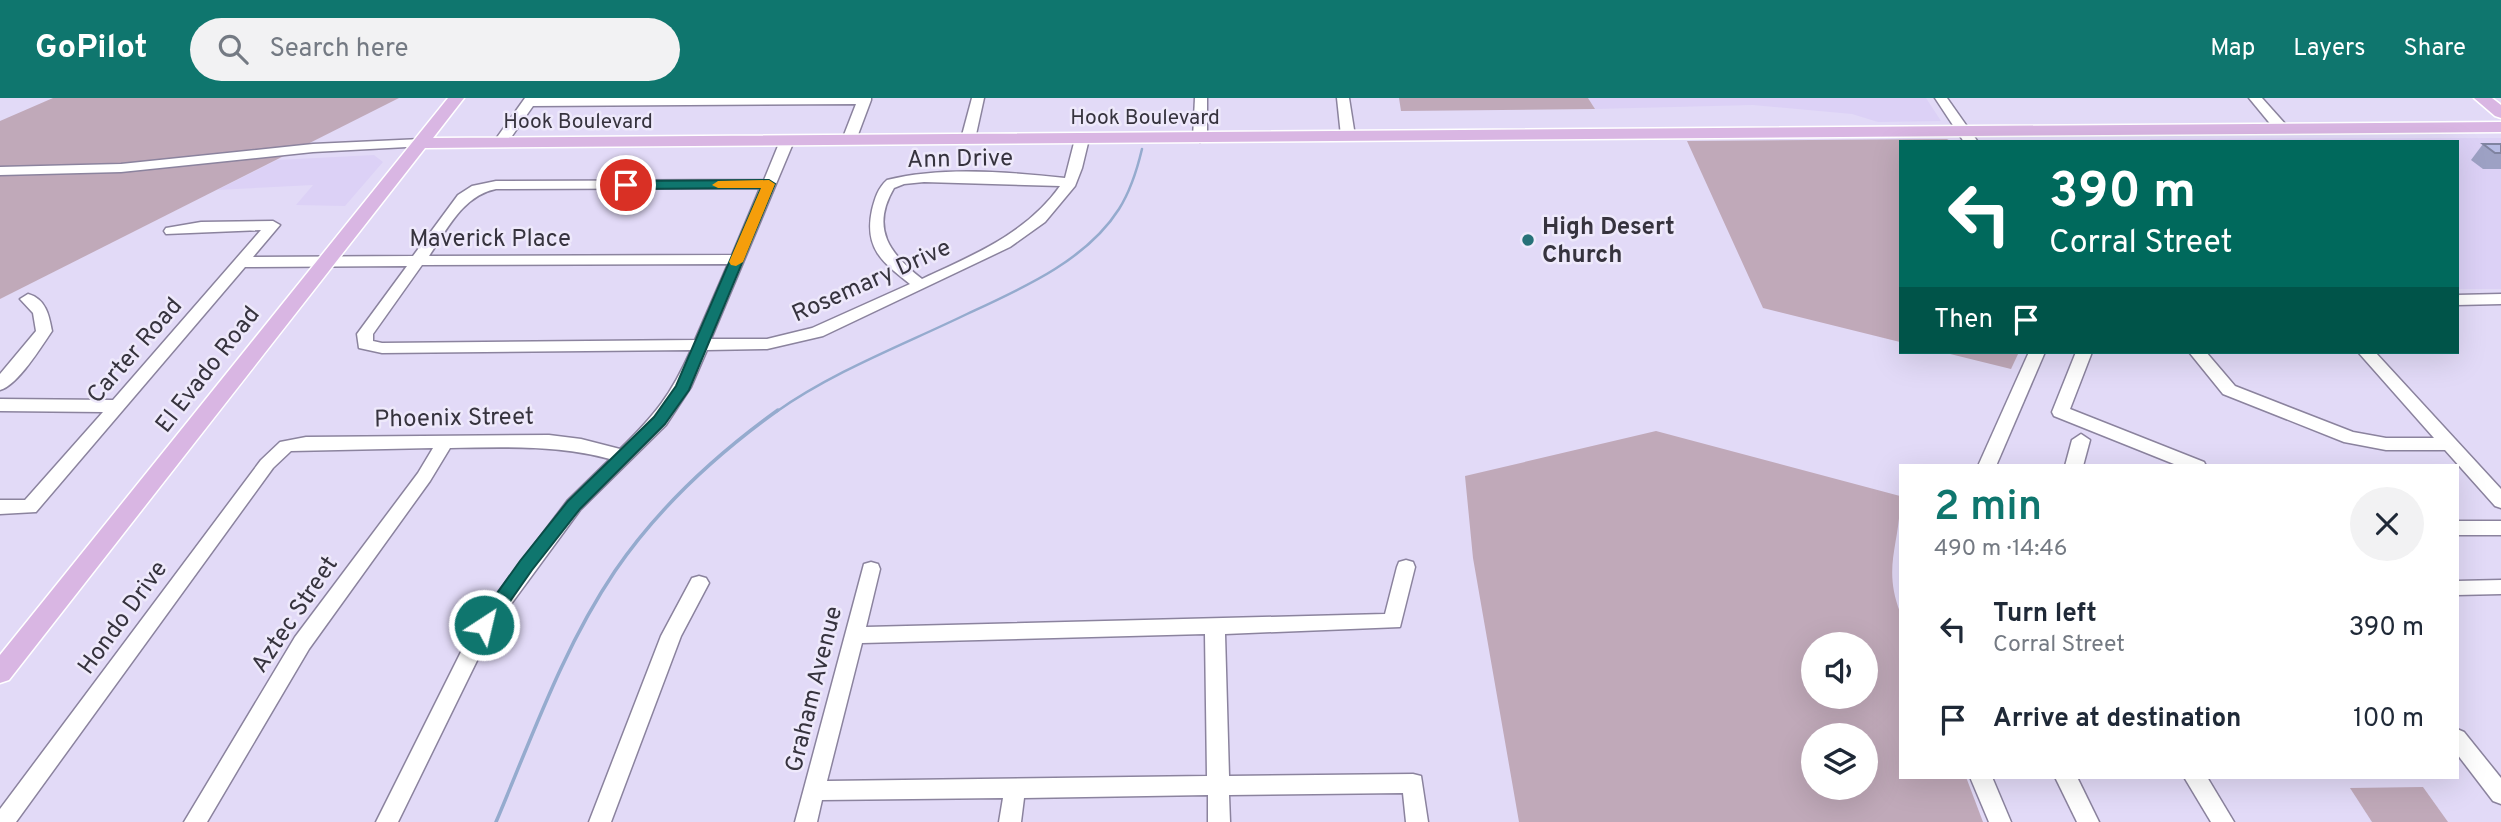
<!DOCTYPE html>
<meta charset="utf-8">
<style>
:root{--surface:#fff;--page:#f2f2f3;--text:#1f2937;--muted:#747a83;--accent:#0f766e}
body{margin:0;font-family:Overpass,sans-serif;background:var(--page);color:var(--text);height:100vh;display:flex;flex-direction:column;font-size:26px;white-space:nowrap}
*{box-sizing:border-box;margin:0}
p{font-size:23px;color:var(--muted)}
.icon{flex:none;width:38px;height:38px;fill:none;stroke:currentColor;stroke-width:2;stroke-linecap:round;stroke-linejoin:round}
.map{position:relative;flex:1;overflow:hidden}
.panel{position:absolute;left:1899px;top:366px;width:560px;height:315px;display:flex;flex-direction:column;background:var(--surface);border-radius:0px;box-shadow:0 7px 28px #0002}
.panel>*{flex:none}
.top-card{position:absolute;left:1899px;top:42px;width:560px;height:214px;border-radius:0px;box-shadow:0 7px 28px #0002;background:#00695c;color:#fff;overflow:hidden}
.tools{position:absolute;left:1801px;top:534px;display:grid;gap:14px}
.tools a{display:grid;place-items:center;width:77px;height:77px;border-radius:50%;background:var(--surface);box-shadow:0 7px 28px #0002;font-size:35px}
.pin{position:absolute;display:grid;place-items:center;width:60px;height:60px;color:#fff;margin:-30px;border:4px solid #fff;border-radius:50%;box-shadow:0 2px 7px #0007}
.me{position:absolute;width:77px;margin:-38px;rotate:35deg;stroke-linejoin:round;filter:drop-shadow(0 0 5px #0008)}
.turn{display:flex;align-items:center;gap:24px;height:147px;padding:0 35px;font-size:32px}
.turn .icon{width:91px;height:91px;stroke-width:2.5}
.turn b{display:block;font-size:49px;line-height:60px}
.then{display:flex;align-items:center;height:66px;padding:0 35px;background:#0003;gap:14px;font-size:26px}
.round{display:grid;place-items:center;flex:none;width:74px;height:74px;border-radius:37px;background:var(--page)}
.summary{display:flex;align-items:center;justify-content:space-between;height:119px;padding:0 35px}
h1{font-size:42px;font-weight:600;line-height:52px;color:var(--accent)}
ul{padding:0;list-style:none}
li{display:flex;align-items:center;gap:21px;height:91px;padding:0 35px}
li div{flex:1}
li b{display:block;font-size:26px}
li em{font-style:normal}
header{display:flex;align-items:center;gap:42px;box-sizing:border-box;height:98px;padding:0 35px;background:var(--accent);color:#fff}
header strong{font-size:33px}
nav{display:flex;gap:38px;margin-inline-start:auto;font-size:24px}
.search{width:490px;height:63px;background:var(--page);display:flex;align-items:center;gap:18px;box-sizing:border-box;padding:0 24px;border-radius:38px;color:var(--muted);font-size:26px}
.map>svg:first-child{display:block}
.built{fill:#dcd1f6}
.green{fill:#c0a9b9;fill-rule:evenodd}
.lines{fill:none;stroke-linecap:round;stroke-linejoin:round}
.stream-far1{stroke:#95abce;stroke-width:2.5}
.stream{stroke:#95abce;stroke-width:3.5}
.minor-casing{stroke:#8b839e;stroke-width:3}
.major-casing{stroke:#fff;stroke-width:3}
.minor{fill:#fff;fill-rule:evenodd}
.major{fill:#d9b6e3;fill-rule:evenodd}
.wall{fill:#9da1c4}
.building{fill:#b6bbe4;stroke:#7f83a0;stroke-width:2}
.route{fill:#0f766e;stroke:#0a4d48;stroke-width:2}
.slow{fill:#f59e0b}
.poi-dot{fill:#277178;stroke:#eee9fb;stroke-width:2.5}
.labels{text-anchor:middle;stroke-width:5;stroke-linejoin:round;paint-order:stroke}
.far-street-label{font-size:21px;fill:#36333e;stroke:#eee9fb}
.street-label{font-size:24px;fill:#36333e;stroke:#eee9fb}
.poi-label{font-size:24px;font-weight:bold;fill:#36333e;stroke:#eee9fb;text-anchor:start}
</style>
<header>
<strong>GoPilot</strong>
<div class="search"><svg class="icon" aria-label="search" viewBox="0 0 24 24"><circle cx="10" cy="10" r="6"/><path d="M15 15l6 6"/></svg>Search here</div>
<nav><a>Map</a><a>Layers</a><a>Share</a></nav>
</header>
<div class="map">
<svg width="2501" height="724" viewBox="0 0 2501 724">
<rect width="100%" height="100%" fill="#e2daf7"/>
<!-- built -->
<g class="built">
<path d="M1588,0H1926L1941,23L1878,24L1852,16L1753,7L1595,11Z"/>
<path d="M2501,40V191H2457V44H2152L2150,41Z"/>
<path d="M374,57L383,64L345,108L296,107L313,87L217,92L277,62Z"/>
</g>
<!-- green -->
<g class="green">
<path d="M53,0H399L0,201V23Z"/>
<path d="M1399,0H1588L1595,11L1401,13Z"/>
<path d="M1947,41L1952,44H1900V244L1763,210L1687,43Z"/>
<path d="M1942,254H2019L2011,271Z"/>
<path d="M1656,333L1900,398C1901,445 1882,467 1900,514V679H1966L1983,724H1519L1473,460L1465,378ZM1866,546V598H1813V546ZM1866,637V690H1813V637Z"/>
<path d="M2423,689L2448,724H2372L2350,690Z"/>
</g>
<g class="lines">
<!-- stream-far1 -->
<path class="stream-far1" d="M776,314C834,273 903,247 967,216C1021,191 1086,163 1119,111C1131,92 1137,72 1142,51"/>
<!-- stream -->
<path class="stream" d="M496,724C532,639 563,550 615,473C658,410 717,356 778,312"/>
<!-- minor casing -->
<g class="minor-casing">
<g id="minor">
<path d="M525,0H871V2L856,42L849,46L842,42L856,6L533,8L505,48H495L493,45Z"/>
<path d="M972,0H984L975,41L968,45L961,41Z"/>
<path d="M1195,0H1207V40L1200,44L1193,40Z"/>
<path d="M1337,0H1349L1355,38L1353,41H1343L1341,38Z"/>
<path d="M1935,0H1947L1978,44H1964Z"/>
<path d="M2249,0H2262L2287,28V34H2277Z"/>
<path d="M1082,37L1089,41L1082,70L1075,88L1045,124L1010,149L823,238L767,251L707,252L691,289L666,327L580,412L492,532L398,724H376L477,522L568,402L610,361C557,347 505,349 450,350L430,383L309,551L207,724H184L295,539L418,375L433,350L291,353L273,370L16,724H0V711L261,362L280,344L306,339L549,337L581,341L620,351C655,317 671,297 691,252L382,255L359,250L357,236L407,168L245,169L36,414L0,416V402H25L103,314L0,313V301L113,302L261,132L166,136L164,133L166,130L201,124L273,123L280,127L253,159L413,158L458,97L472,88L496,83L764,82L780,43L787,39L794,43L711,241H767L812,230L910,186C882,164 864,150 872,112C875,100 878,90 887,82C942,68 1008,74 1065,80L1075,41ZM924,84L1060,88C1026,136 973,157 922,181C890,156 870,131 894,90L904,86ZM760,90L732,157L429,158C447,132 462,98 496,91ZM728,166L695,242L382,245L373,243V236L422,167Z"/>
<path d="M421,41L428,45L426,48L313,54L121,74L0,77V69L121,66L313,46Z"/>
<path d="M28,196C46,201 49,217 52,233C41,249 18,287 0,292V276L36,233L33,215L20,201Z"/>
<path d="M2501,196V206L2457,207V197Z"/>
<path d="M2029,254H2045L1996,368H1978Z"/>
<path d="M2076,254H2092L2070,311L2204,364L2206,368H2179L2054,318L2052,314Z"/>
<path d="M2189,254H2206L2235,288L2353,334L2386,340H2434L2358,254H2375L2501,391V410L2495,408L2445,352H2386L2344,344L2223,296Z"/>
<path d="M2081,336L2090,342L2083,368H2065L2072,342Z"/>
<rect x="2457" y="423" width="44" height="14"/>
<path d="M1406,462L1413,464L1415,469L1400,529L1225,536L1229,678L1413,676L1421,678L1428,724H1406L1403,695L1229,697L1230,724H1208V697L1024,700L1021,724H999L1003,700L822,702L817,724H795L864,466L871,464L878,466L880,471L866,529L1385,516L1397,469L1399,464ZM1205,536L1207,678L827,683L862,545Z"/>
<path d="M699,478L706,480L709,485L681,538L611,724H589L661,538L692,480Z"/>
<path d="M2501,482V496L2457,497V483Z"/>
<path d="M2457,631L2464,634L2501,680V706L2493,703L2457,656Z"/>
<path d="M1970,679H1992L2011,724H1989Z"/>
<path d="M2055,679H2077L2099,724H2077Z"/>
<path d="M2184,679H2207L2234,724H2211Z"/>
</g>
</g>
<!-- major casing -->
<g class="major-casing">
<g id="major">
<path d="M448,0H464L433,40L2501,24V34L425,50L9,582L0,585V557Z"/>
<path d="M2474,0H2492L2501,7V20L2495,18Z"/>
</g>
</g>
<!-- minor -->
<use href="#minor" class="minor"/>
<!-- major -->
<use href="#major" class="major"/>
</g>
<!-- wall -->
<path class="wall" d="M2483,46H2501V71H2483L2471,62Z"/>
<!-- building -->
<path class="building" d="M2483,46H2501V55H2495Z"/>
<!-- route -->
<path class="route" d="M769,82L775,86L689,292L665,326L580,411L532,472L490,532H478L475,527L478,522L520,463L568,403L654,319L676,288L761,90L626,91L620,87L626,83Z"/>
<!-- slow -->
<path class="slow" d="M769,82L775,86L743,164L736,168L731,167L729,164L761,90H718L712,87L718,83Z"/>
<!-- markers -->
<circle class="poi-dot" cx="1528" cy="142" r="7"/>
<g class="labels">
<!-- far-street labels -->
<g class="far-street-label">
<text x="1145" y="26">Hook Boulevard</text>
<text x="578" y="30">Hook Boulevard</text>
</g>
<!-- street labels -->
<g class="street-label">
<text transform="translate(960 60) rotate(-1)" y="8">Ann Drive</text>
<text x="490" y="148">Maverick Place</text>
<text transform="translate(871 182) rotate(-24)" y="8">Rosemary Drive</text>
<text transform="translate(134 252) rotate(-49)" y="8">Carter Road</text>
<text transform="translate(207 271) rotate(-52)" y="8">El Evado Road</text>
<text transform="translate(454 319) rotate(-1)" y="8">Phoenix Street</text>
<text transform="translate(294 516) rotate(-56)" y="8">Aztec Street</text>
<text transform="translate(122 519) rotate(-54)" y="8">Hondo Drive</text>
<text transform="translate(813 591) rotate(-76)" y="8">Graham Avenue</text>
</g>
<!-- poi labels -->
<g class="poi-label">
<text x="1542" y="136">High Desert<tspan x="1542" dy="28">Church</tspan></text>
</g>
</g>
</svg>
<div class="tools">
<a><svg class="icon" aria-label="sound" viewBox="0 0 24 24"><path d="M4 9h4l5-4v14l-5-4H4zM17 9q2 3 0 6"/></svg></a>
<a><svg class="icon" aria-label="layers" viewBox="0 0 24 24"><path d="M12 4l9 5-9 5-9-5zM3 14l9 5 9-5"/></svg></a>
</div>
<div class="pin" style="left:626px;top:87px;background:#d93025"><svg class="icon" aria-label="arrive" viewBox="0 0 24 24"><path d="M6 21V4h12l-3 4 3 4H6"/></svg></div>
<svg class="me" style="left:484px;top:527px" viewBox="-20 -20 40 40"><circle r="17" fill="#0f766e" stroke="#fff" stroke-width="3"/><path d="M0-11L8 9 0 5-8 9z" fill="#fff"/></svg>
<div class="top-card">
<div class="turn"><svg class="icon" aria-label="left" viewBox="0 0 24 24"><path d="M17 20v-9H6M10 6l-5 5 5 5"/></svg><div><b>390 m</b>Corral Street</div></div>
<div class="then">Then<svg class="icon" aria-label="arrive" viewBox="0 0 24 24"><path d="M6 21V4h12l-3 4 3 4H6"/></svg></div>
</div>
<section class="panel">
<div class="summary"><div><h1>2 min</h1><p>490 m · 14:46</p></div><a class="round"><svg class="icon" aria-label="close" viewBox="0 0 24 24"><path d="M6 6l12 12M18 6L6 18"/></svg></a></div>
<ul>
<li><svg class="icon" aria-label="left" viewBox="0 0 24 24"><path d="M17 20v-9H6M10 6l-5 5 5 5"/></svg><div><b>Turn left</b><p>Corral Street</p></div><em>390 m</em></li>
<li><svg class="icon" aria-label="arrive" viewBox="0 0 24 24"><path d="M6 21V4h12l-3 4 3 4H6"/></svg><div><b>Arrive at destination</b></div><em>100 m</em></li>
</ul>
</section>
</div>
